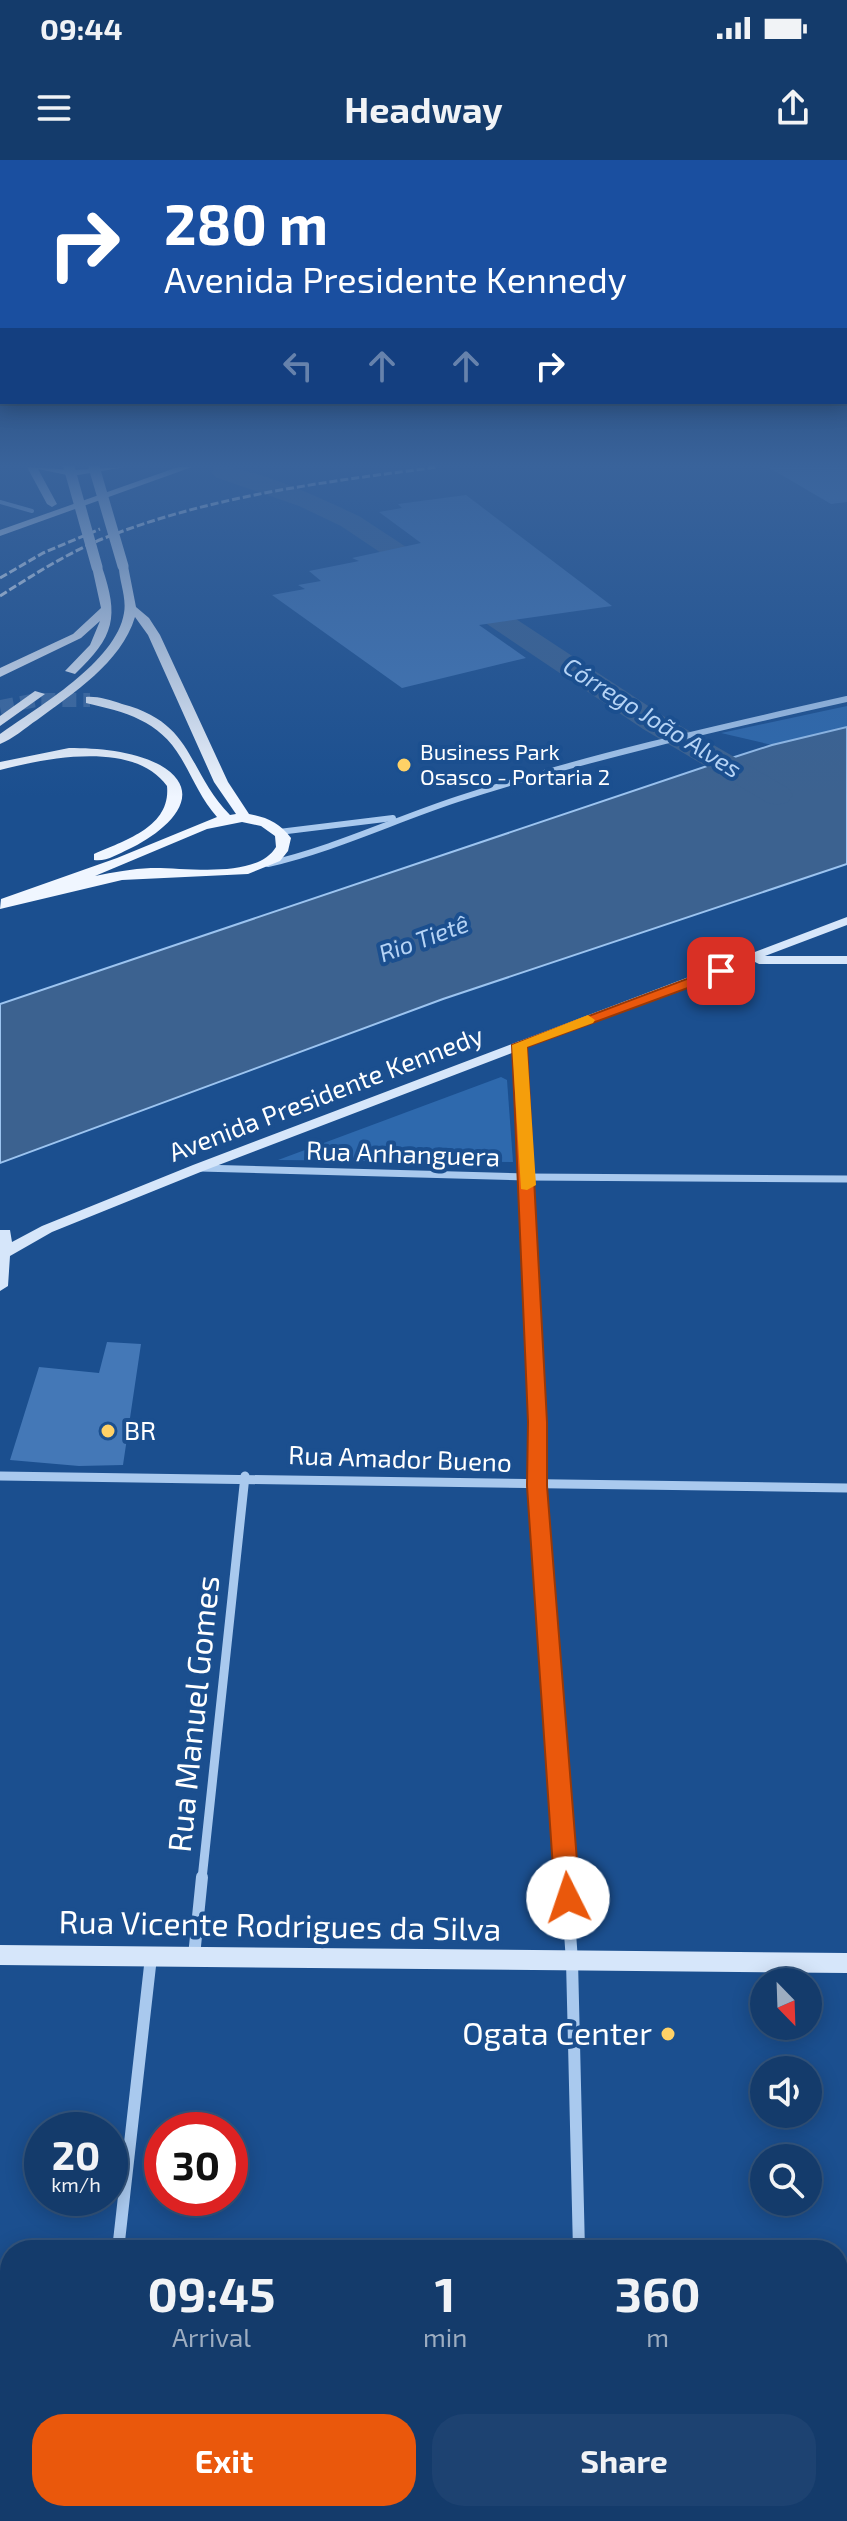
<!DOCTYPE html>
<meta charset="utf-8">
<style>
:root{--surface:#143b6b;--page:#1d4271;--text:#f1f3f6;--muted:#9dadc1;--line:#33557e;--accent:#ea580c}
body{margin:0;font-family:"Exo 2",sans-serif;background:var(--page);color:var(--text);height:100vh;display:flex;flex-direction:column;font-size:30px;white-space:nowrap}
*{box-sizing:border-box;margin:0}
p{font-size:26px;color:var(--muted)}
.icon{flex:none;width:44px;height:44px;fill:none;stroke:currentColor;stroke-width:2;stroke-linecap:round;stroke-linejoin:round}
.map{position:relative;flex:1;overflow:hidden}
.side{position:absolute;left:0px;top:2080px;width:848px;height:282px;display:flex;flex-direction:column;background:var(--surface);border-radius:32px 32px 0 0;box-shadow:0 4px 20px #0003,0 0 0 2px var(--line)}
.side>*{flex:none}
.hud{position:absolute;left:0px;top:0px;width:848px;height:244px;box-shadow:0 4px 20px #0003,0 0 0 2px var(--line);background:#1a4fa0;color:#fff;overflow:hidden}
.needle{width:52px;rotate:157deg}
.tools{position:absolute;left:750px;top:1808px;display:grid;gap:16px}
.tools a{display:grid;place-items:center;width:72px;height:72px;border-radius:50%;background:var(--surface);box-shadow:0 4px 20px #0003,0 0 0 2px var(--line);font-size:40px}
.speed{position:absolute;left:24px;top:1952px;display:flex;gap:16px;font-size:40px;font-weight:700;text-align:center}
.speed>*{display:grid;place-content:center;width:104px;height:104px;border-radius:50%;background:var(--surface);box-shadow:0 4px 20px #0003,0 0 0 2px var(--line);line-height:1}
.speed small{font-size:20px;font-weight:400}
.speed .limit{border:12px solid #d22;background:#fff;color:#111}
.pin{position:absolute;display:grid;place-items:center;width:68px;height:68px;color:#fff;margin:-34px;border-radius:16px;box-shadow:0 4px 12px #0006}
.me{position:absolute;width:88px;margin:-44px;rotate:356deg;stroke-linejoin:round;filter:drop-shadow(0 0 6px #0008)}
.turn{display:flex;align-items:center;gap:28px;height:168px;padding:0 32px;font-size:36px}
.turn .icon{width:104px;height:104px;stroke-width:2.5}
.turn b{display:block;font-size:56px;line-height:68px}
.lanes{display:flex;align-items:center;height:76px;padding:0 32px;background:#0003;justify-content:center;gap:40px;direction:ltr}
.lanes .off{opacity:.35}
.eta{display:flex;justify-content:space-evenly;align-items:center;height:136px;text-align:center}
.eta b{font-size:48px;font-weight:700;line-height:56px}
.primary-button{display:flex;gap:16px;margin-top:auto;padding:16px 32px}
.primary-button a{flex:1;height:92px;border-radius:32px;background:var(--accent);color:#fff;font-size:32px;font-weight:700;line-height:92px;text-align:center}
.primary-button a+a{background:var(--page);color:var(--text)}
.status{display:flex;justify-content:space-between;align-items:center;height:56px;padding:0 40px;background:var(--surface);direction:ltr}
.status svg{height:22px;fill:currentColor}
header{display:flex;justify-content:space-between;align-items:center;height:104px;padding:0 32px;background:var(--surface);font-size:36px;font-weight:700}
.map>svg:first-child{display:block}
.green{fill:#2e69ad}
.water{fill:#3c6290;stroke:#9cc4f0;stroke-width:2}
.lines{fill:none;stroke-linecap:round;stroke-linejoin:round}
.river{fill:#3c6290;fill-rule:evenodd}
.building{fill:#4478b7}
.primary-tunnel{stroke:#3d69a0;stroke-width:14;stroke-dasharray:14 7;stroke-linecap:butt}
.street-far4{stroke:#a9c9ee;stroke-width:4}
.street-far3{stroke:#a9c9ee;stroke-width:6}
.street-far2{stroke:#a9c9ee;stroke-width:7}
.street-far1{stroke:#a9c9ee;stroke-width:9}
.street{stroke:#a9c9ee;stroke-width:12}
.secondary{fill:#d6e6fa;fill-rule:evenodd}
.primary{fill:#f0f6ff;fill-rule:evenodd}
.rail{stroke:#fff;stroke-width:3;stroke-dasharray:8 3;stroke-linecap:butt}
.primary-bridge{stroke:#f0f6ff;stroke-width:11}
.route{fill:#ea580c;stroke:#983908;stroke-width:2}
.slow{fill:#f59e0b}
.poi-dot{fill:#ffd166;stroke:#1b4f8f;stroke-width:3}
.labels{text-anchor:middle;stroke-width:8;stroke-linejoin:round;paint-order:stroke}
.far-poi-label{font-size:22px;fill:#fff;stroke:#1b4f8f;text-anchor:start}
.far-water-label{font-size:24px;font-style:italic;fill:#b5d3f5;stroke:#1b4f8f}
.street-label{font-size:26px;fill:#fff;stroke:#1b4f8f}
.poi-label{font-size:26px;fill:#fff;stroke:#1b4f8f;text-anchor:start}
.near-street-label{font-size:32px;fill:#fff;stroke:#1b4f8f}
.near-poi-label{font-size:32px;fill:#fff;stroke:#1b4f8f;text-anchor:end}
</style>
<div class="status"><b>09:44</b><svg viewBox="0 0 49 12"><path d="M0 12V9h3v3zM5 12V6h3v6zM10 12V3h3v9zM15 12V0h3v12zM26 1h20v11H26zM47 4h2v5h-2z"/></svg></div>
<header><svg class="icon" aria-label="menu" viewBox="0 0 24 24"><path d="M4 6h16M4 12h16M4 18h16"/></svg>Headway<svg class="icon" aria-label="share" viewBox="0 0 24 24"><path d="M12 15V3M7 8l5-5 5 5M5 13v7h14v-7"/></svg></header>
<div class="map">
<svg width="847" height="2361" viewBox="0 0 847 2361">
<rect width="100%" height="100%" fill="#1b4f8f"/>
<!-- green -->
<g class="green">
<path d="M847,546V568L772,585L721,573Z"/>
<path d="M501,917L507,920L513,1002L278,1000Z"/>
</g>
<!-- water -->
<path class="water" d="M847,567V704L443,839L0,1003V844L719,602L772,585Z"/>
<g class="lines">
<!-- river -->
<path class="river" d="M215,307C254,306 322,339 359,356L665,557L788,628L793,635L788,642L777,645L766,642L643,569L341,366L299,346L215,317L212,312Z"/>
</g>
<!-- building -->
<g class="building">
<path d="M768,307H847V342L831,344Z"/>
<path d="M466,335L612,446L479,465L526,498L402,528L272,435L305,429L298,425L321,421L309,411L359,401L352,398L421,383L379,352L402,348L398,344Z"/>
<path d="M107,1182L141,1184L123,1305L79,1306L10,1300L39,1207L99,1213Z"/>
</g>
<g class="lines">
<!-- primary-tunnel -->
<path class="primary-tunnel" d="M0,547L37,540H90"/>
<!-- street-far4 -->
<path class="street-far4" d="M0,342L32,351"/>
<!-- street-far3 -->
<g class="street-far3">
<path d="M279,672L393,658"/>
<path d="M268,704C334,689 394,660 458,639C585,598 717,568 847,539"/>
</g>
<!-- street-far2 -->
<g class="street-far2">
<path d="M519,885L536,1222"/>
<path d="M200,1008L527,1017L847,1019"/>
</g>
<!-- street-far1 -->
<g class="street-far1">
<path d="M536,1220L537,1326L566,1719"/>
<path d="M0,1316L847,1328"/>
<path d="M202,1719L245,1316"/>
</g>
<!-- street -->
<g class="street">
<path d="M566,1717L572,1801L579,2090"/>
<path d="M194,1796L202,1717"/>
<path d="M118,2090L151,1797"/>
<path d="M838,2156H847"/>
<path d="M88,2361L89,2352"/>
<path d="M548,2361L550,2352"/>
</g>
<!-- secondary -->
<g class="secondary">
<path d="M847,757V765L765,796H847V804H759L753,801L203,1011L52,1072L10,1096L8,1126L0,1131V1070H10L12,1082L42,1066L193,1005Z"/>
<path d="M0,1785L847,1793V1813L0,1805Z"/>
</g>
<!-- primary -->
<g class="primary">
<path d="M27,307L72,310L126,307L72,316L38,309L57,344L52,347L47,344Z"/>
<path d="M178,307H192L0,376V370Z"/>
<path d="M97,404L102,407C119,457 115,476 75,514L65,511L90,485L100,461L81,478L0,517V508L73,474L101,448L92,407Z"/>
<path d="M119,404L128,406L136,447L149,458L160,475L228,622L249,654C267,657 280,663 291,678L288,691L280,701L248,714L122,720L0,749L1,739L117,698L217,657C201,639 193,618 181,598C159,560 125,552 86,543V537C97,536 110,540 122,544C195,563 186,610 230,655L236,654L214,622L148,475L135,457C121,503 73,533 37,560C25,568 13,579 0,584V574C38,547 116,502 124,453C127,436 118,419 119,404ZM242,662L261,666L275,676L276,687C256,720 184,707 151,708C132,709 113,712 95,716L207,669Z"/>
<path d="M35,531L45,534L0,566V556Z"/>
<path d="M69,588C98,588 134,591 160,605C212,635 161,674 129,689C118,694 106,702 94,700V694C125,680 171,667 167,626C134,580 46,598 0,610V602Z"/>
</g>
<!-- rail -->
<g class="rail">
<path d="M0,418L43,393L100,369"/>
<path d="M0,436C33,415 66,394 102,379C209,336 324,322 438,307"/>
</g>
<!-- primary-bridge -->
<g class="primary-bridge">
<path d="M69,307L97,407"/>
<path d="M94,307L123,406"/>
</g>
</g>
<!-- sky -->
<linearGradient id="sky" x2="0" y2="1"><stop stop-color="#0f2b4f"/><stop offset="0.48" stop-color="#39639b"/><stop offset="1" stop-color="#39639b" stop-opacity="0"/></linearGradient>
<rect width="847" height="637" fill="url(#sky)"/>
<!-- route -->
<path class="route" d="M721,806L728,811L726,814L527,887L547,1262V1326L580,1738L576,1745L568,1749L559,1745L555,1738L527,1326L528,1262L512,885Z"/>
<!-- slow -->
<path class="slow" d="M588,855L595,860L593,863L527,887L536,1025L527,1030L521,1029L512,885Z"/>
<!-- markers -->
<g class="poi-dot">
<circle cx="404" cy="605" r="8"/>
<circle cx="108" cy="1271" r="8"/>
<circle cx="668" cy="1874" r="8"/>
</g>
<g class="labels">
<!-- far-poi labels -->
<g class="far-poi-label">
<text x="420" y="600">Business Park<tspan x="420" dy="25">Osasco - Portaria 2</tspan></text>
</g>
<!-- far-water labels -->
<g class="far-water-label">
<text transform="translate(652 558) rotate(32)" y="8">Córrego João Alves</text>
<text transform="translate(424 779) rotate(-20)" y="8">Rio Tietê</text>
</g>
<!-- street labels -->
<g class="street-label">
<text transform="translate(326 934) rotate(-21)" y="9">Avenida Presidente Kennedy</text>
<text transform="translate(403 994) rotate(2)" y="9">Rua Anhanguera</text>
<text transform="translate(400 1299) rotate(2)" y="9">Rua Amador Bueno</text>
</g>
<!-- poi labels -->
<g class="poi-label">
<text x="124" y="1280">BR</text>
</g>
<!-- near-street labels -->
<g class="near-street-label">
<text transform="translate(194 1554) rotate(-84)" y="11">Rua Manuel Gomes</text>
<text transform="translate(280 1766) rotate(1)" y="11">Rua Vicente Rodrigues da Silva</text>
</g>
<!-- near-poi labels -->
<g class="near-poi-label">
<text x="652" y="1885">Ogata Center</text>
</g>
</g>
</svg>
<div class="tools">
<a><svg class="needle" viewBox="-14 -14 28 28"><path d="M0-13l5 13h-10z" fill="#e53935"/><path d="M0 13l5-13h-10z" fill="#9dadc1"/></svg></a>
<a><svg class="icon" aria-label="sound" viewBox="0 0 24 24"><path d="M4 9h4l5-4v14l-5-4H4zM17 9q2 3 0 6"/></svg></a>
<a><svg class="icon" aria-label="search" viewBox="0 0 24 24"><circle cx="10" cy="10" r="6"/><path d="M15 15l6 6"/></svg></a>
</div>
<div class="speed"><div>20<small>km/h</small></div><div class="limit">30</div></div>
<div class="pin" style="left:721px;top:811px;background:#d93025"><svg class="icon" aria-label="arrive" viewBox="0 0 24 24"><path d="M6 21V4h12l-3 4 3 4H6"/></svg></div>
<svg class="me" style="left:568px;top:1738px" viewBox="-20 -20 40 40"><circle r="19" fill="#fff"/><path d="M0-13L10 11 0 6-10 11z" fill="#ea580c"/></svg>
<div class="hud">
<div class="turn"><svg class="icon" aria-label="right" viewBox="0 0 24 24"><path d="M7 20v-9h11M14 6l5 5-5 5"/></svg><div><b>280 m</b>Avenida Presidente Kennedy</div></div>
<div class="lanes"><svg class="icon off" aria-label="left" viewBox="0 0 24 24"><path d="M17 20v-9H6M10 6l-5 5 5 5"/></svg><svg class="icon off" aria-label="ahead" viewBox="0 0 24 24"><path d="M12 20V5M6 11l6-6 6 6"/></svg><svg class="icon off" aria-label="ahead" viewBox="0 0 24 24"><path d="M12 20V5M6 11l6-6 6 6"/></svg><svg class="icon" aria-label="right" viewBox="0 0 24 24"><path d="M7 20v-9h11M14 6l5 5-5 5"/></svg></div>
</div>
<section class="side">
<div class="eta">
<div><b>09:45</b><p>Arrival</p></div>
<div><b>1</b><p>min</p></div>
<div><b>360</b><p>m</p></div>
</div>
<div class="primary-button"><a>Exit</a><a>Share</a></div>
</section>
</div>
